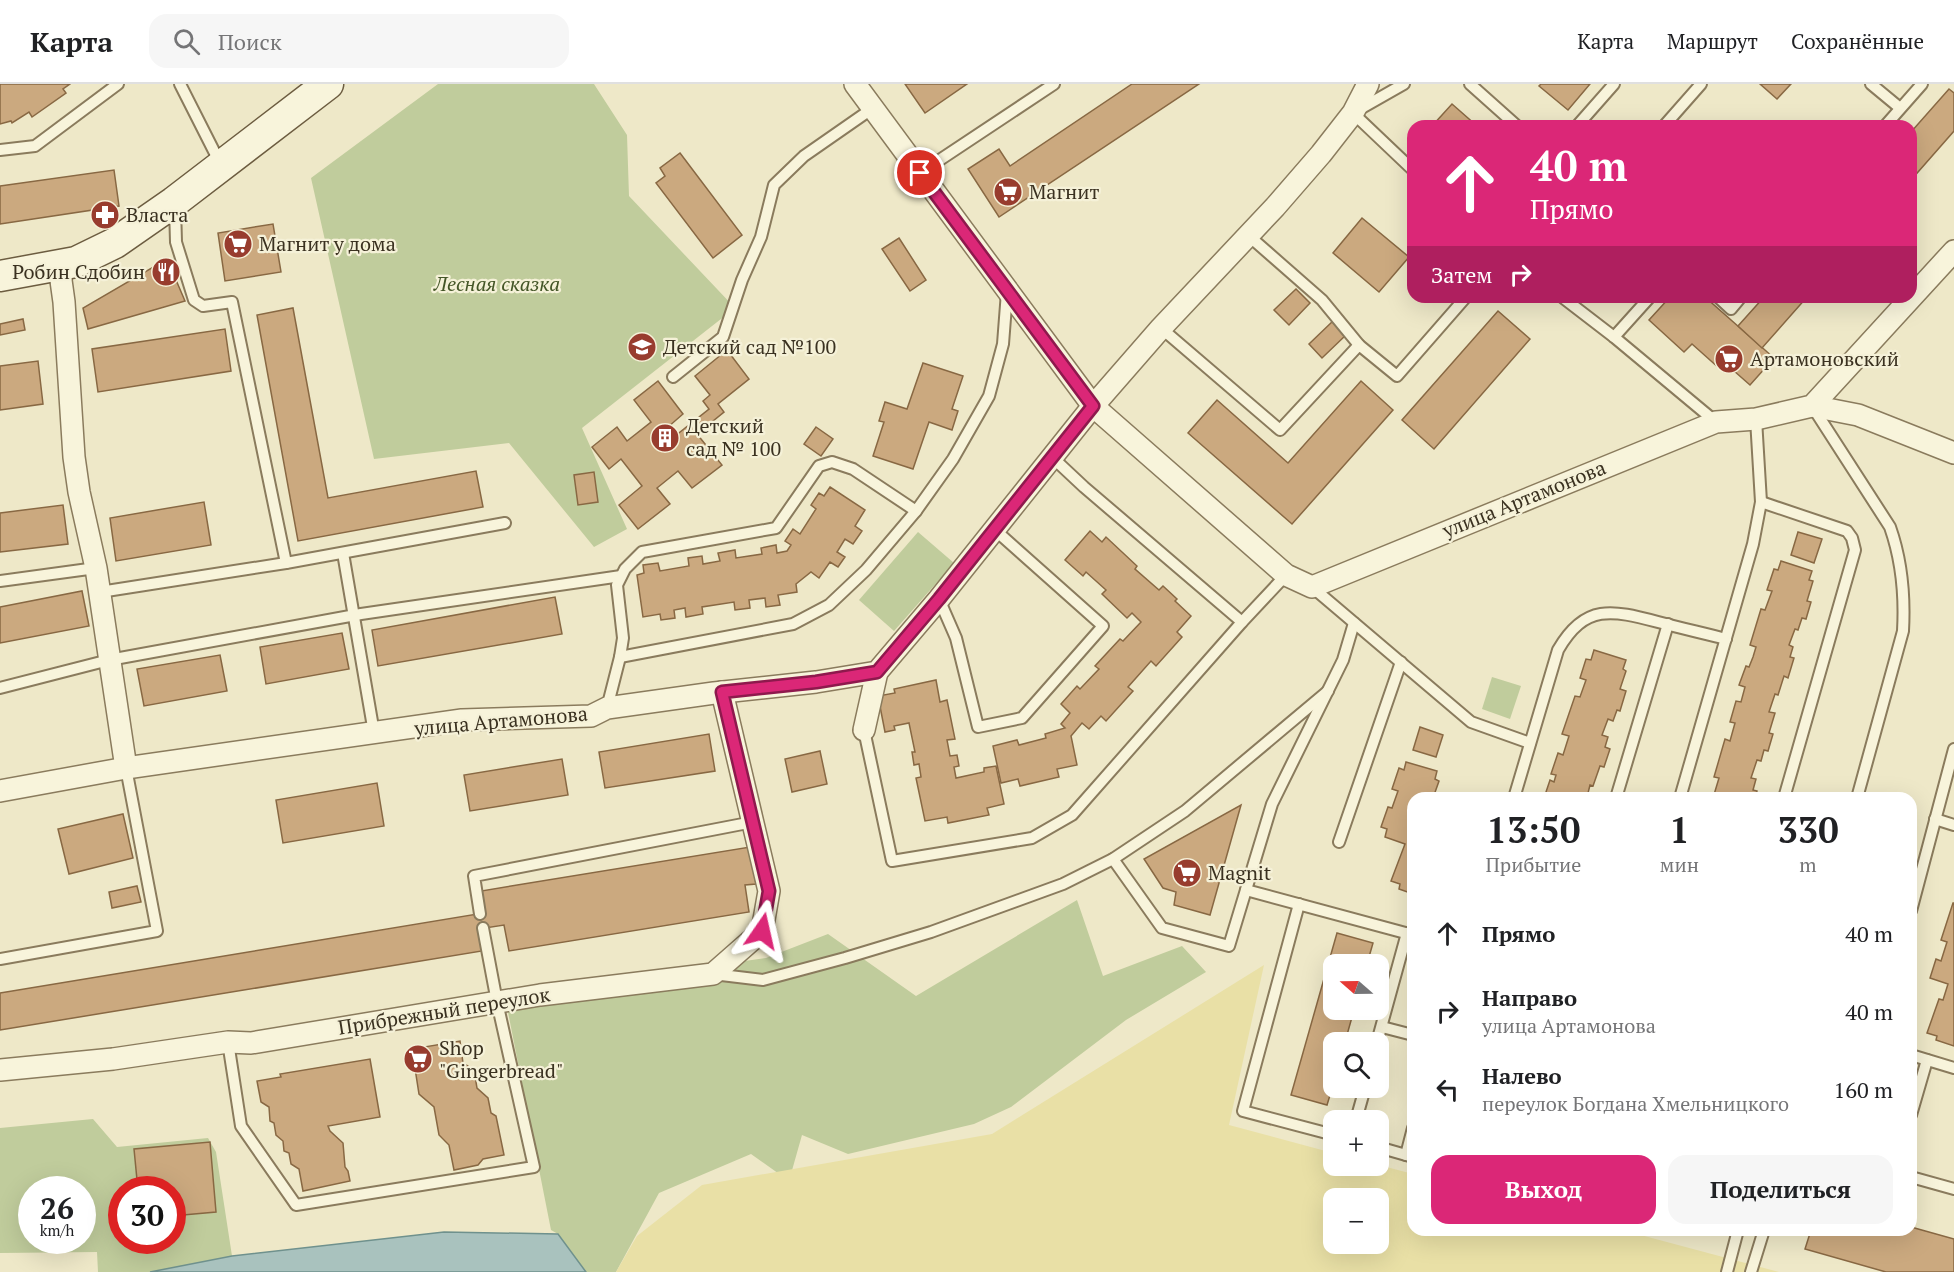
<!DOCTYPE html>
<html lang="ru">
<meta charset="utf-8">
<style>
:root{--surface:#fff;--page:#f6f6f6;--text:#202124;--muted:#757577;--line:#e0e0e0;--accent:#db2777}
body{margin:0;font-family:"PT Serif",serif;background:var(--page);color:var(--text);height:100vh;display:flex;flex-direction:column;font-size:22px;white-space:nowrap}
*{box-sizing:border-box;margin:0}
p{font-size:20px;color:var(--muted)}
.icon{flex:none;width:33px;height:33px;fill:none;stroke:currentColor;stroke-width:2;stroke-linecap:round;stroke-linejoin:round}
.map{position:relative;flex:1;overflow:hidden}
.sheet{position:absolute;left:1407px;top:708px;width:510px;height:444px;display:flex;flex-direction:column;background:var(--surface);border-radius:18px;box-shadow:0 6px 24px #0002}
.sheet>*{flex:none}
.top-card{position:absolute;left:1407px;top:36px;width:510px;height:183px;border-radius:18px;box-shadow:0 6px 24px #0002;background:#db2777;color:#fff;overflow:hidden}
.needle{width:39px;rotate:290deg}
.fabs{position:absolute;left:1323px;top:870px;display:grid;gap:12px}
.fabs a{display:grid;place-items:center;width:66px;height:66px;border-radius:12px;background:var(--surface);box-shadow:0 6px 24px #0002;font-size:30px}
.speed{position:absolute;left:18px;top:1092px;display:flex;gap:12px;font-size:30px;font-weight:700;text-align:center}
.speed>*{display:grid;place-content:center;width:78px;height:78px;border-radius:50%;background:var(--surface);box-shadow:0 6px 24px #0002;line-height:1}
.speed small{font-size:15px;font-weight:400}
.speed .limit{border:9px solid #d22;background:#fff;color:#111}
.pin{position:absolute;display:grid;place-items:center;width:51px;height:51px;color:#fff;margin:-26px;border:3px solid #fff;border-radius:50%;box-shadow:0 2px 6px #0007}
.me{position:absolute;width:66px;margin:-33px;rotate:11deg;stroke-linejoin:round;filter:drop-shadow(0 0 4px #0008)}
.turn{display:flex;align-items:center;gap:21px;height:126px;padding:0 24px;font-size:27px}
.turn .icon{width:78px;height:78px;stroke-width:2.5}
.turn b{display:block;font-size:42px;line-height:51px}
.then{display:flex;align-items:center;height:57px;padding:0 24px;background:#0003;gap:12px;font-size:22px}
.eta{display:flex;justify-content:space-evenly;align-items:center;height:102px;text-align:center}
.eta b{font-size:36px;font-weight:700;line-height:42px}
.cta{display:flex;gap:12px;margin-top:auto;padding:12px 24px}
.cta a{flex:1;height:69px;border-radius:18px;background:var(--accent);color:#fff;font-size:24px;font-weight:700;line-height:69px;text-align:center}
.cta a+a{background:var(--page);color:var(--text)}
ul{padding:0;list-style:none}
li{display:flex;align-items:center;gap:18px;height:78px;padding:0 24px}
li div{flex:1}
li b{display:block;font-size:22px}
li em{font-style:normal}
header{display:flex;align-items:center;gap:36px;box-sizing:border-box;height:84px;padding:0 30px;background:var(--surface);border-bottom:2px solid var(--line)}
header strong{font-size:28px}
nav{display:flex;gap:33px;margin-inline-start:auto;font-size:21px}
.search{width:420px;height:54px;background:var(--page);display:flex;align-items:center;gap:15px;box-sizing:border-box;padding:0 21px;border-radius:18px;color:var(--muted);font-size:22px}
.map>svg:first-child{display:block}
.green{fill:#c0cc9c;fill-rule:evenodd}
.sand{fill:#e9e0a6;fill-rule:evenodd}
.water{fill:#a9c2be;stroke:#6f918d;stroke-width:1.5}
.building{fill:#cba97f;stroke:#886843;stroke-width:1.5}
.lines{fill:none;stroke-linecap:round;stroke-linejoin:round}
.service-casing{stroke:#8a7b5d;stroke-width:14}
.minor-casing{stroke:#8a7b5d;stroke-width:24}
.secondary-casing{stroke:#6c5c40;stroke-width:33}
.service{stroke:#f8f4db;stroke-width:10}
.minor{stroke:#f8f4db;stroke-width:21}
.secondary{stroke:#f8f4db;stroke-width:30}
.route-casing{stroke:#8e194d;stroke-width:15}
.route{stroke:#db2777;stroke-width:10}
.labels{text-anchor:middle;stroke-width:4.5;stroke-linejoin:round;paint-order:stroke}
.poi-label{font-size:20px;fill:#3a3120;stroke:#f5f1d8;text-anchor:start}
.park-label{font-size:20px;font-style:italic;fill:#445627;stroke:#f5f1d8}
.street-label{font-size:20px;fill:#3a3120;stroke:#f5f1d8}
</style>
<header>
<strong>Карта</strong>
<div class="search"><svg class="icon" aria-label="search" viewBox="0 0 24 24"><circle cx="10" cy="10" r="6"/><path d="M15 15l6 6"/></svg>Поиск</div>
<nav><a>Карта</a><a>Маршрут</a><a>Сохранённые</a></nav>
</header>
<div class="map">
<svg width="1954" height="1188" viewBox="0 0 1954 1188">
<rect width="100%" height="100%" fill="#eee8c8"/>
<!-- green -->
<g class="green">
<path d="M438,0H594L627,51L629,112L735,224L582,344L627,445L594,463L509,359L374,375L311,94Z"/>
<path d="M918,448L954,479L894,547L859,516Z"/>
<path d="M1492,593L1521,602L1510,635L1482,625Z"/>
<path d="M1077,816L1103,892L1182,862L1206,888L1126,936L1011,1023L974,1040L848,1070L802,1051L789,1097L751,1070L659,1109L616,1188H586L558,1150L551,1146L507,923L661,889L766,874L828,850L916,912Z"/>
<path d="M93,1035L117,1063L208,1054L216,1068L232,1172L150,1188H98L97,1168L0,1169V1044ZM32,1106H82V1156H32ZM122,1106H172V1156H122Z"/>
</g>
<!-- sand -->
<path class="sand" d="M1264,881L1229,1041L1333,1069L1334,1082L1379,1081L1413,1090V1146H1622L1779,1188H616L637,1152L702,1101L992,1050ZM1334,1114H1378V1160H1334Z"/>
<!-- water -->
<path class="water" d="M444,1148L558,1150L586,1188H150L232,1172Z"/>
<!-- building -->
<g class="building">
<path d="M0,0H70L63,5L66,9L32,33L29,28L12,39L11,37L0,40Z"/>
<path d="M905,0H967L925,29Z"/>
<path d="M1132,0H1199L999,133L968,85L999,65L1010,82Z"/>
<path d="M1541,0H1590L1568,26L1539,2Z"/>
<path d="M1760,0H1791L1777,15Z"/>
<path d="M1949,5L1954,9V47L1911,96V48Z"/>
<path d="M1452,20L1477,42H1432Z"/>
<path d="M680,69L742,151L713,174L656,99L665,92L660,84Z"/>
<path d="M114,86L119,122L0,140V102Z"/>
<path d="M1362,134L1409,173L1379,208L1333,169Z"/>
<path d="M273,140L281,188L225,197L218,149Z"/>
<path d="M899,154L926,196L910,207L882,165Z"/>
<path d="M167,175L185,217L88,245L83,224Z"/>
<path d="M1296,205L1310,219L1289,241L1274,226Z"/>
<path d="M1670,213H1705L1774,274L1750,301L1725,279L1720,285L1692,260L1684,268L1649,236Z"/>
<path d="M1764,213H1807L1762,264L1738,242Z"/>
<path d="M293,224L328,414L476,387L483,423L298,457L257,231Z"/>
<path d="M1498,227L1530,255L1434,365L1402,336Z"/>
<path d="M23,235L25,246L0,251V240Z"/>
<path d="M1334,236L1347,250L1322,274L1309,260Z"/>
<path d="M225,245L231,287L98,308L92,265Z"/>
<path d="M727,266L749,295L718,320L724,328L697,350L722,381L692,404L678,387L657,404L670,420L638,445L619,421L642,402L621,375L609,385L592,363L617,343L627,357L651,338L634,316L658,297L683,330L668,343L675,352L709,325L703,317L710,311L695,292Z"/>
<path d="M38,277L43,320L0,326V282Z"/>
<path d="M923,279L963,292L952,325L958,327L952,346L929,338L913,385L873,372L884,338L879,337L885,318L907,325Z"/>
<path d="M1361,297L1393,326L1292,440L1188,349L1217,316L1288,379Z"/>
<path d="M816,343L833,355L821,372L804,360Z"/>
<path d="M594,388L598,418L578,421L574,391Z"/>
<path d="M830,403L865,426L855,442L862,447L853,460L845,455L837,468L845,473L838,483L830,478L819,494L811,488L796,500L797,508L778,511L780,521L766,523L765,514L749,516L750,524L735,526L734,518L702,523L703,530L686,533L685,524L674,526L675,534L661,536L660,530L643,533L637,491L644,489L643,481L658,479L660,487L689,482L688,474L702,472L703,480L720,477L718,469L735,466L736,474L762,470L761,464L776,461L777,469L787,467L791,461L785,457L793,445L800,450L816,425L811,421L819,409L824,412Z"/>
<path d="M204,418L211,461L116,477L110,434Z"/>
<path d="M63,421L68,460L0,468V429Z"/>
<path d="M1090,447L1102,458L1106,453L1137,482L1135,485L1159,506L1163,502L1177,515L1175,517L1191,532L1177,548L1182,553L1156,582L1151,577L1128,603L1133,607L1106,637L1101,632L1089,645L1082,639L1071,652L1077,681L1057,685L1059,693L1020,702L1018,695L1001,699L993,662L1017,656L1019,661L1046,654L1045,650L1065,644L1061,640L1070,629L1061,620L1077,602L1080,605L1099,585L1095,582L1120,555L1123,557L1141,538L1132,529L1127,534L1102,510L1106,506L1086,488L1083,492L1065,476Z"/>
<path d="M1798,448L1822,455L1814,479L1791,471Z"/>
<path d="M1781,477L1812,487L1809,496L1813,497L1807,517L1811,518L1806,535L1802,534L1798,546L1795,545L1789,561L1793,563L1790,573L1794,574L1788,594L1784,592L1778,611L1775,610L1769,628L1775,629L1769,649L1773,650L1768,667L1764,666L1761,677L1757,676L1751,694L1756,695L1753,706L1757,707L1755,714H1708H1713L1719,694L1714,693L1725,655L1730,657L1735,639L1730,638L1736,617L1741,618L1745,603L1739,601L1746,582L1749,583L1753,573L1756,563L1750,561L1761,525L1765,526L1772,507L1767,506L1774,485L1778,486Z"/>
<path d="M82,507L89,542L0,559V523Z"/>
<path d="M555,513L562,550L378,582L372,546Z"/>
<path d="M342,549L349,585L266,600L260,563Z"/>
<path d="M1594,566L1626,576L1623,585L1626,587L1620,605L1626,607L1620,627L1617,626L1613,637L1608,635L1602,651L1608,653L1605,663L1610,665L1604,683L1600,682L1593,702L1590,701L1588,709L1595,711L1594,714H1544L1550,696L1554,698L1556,691L1551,690L1558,669L1563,671L1569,652L1562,650L1575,612L1580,613L1586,596L1580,594L1586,575L1591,576Z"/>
<path d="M220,571L227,607L144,622L137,585Z"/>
<path d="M936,596L940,618L947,616L955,655L947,656L950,672L957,671L959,682L954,683L956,694L984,688V684L996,682L1004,720L987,724L989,731L948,739L947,733L925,737L916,694L921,693L919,680L914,681L912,668H915L909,639L894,642L895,646L885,648L878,612L895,609L894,605Z"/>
<path d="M1420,643L1443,651L1436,673L1413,666Z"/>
<path d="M709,650L715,687L605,704L599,668Z"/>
<path d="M820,667L827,700L792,708L785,675Z"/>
<path d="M562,675L568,711L470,727L464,691Z"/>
<path d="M1406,678L1437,687L1435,695L1439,697L1433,714H1413V810L1399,805L1400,800L1391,797L1405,760L1385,753L1387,745L1381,743L1388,723L1392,724L1398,707L1392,705L1399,684L1404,686Z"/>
<path d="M377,699L384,742L283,759L276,716Z"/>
<path d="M1241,721L1210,831L1174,821L1176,808L1163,804L1144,775Z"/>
<path d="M123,730L133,774L69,790L58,745Z"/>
<path d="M750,763L756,800L745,801L749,828L509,867L504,841L478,845L482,867L0,946V909L484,829L481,807Z"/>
<path d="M137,802L141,818L112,824L109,808Z"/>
<path d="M1953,819H1954V962L1936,956L1937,952L1927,949L1939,915L1943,916L1948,900L1930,894L1936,875L1941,877L1947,858L1941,856Z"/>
<path d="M1337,849L1373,859L1367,880H1334V926H1354L1345,958H1334V998L1327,1021L1291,1011Z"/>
<path d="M460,957L463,979L474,986L477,1004L488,1014L491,1029L496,1032L504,1071L483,1075L478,1081L454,1086L449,1061L439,1051L434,1023L419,1010L412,965Z"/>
<path d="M370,975L380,1033L328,1042L330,1047L343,1059L345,1083L348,1087L350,1097L303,1107L299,1085L291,1080L289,1069L284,1067L283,1057L276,1051L274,1039L270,1037L269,1023L261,1018L257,997L281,993L280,990Z"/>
<path d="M210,1058L216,1128L172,1132V1106H138L134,1065Z"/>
<path d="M1911,1143L1954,1155V1188H1886L1805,1165L1811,1146H1911Z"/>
</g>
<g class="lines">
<!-- service casing -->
<g class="service-casing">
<g id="service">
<path d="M180,0L220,79"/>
<path d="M1404,0L1353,29L1413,86"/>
<path d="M1470,0L1517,42"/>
<path d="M1871,0L1900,24"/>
<path d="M1577,42L1614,0"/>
<path d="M1664,42L1701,0"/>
<path d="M1885,42L1922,0"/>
<path d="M0,66L35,62L118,0"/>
<path d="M920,89L1054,0"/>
<path d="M175,123L176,158L194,216L203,222L232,218L286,479"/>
<path d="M1249,152L1322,216L1359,261"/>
<path d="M1562,213L1614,253"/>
<path d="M1650,213L1614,253L1716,338"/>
<path d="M1718,213L1731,225L1741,213"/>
<path d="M1161,244L1280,346L1359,261L1397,292L1466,213"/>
<path d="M673,293L723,253L742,196L761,153L774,101L804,72L873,24"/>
<path d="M1812,322L1890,443C1902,477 1905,511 1903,547L1857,714"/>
<path d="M1052,373L1084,403L1242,538"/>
<path d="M1761,418L1847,447L1852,454L1855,466L1784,714"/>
<path d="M343,469L374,649"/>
<path d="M0,497L96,484"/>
<path d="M1312,503L1471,638L1530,659"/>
<path d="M100,508L286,479L505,439"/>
<path d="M939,515L956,554L978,643L1022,634L1103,542L994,445"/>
<path d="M620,573L793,540L829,521L866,486L916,427L953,375L989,312L1003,260L1007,208"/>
<path d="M0,604L109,576L361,530L621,492"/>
<path d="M607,624L620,573L623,554L617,501L625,485L642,468L776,444L819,382L832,378L853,385L916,427"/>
<path d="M864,646L892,777L1032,754L1072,731L1242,538L1286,491"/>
<path d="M1514,714L1558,566C1585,519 1612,526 1658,538C1680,544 1703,549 1726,555"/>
<path d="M1616,714L1668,540"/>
<path d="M1680,714L1753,460L1761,418L1756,335"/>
<path d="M1935,735L1954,741"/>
<path d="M1339,758L1401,578"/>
<path d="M1113,775L1162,844L1229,862L1272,720L1343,576L1354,539"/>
<path d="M1246,806L1413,851"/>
<path d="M1299,820L1243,1027L1334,1051"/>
<path d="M1911,827L1954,665"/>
<path d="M480,830L474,792L753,738"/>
<path d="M0,875L157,847L126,684"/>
<path d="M713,890L763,896L845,874L931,848L1063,800L1113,775L1185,727L1328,607"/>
<path d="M1382,943L1413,951"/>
<path d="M228,958L241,1042L296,1121L534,1083L497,918L483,844"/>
<path d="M1377,958L1407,849"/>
<path d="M1911,971L1954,984"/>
<path d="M1911,1031L1927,976"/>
<path d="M1356,1036L1365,1004"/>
<path d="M1378,1063L1413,1073"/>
<path d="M1406,1071L1413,1044"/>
<path d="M1911,1093L1954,1105"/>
<path d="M1727,1188L1738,1146"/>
<path d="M1751,1188L1764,1146"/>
</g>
</g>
<!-- minor casing -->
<g class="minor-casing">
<g id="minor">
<path d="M855,0L1093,322L1286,491L1312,503L1716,338L1756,335L1812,322L1954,167"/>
<path d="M59,182L64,218L74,373L79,408L96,484L126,684"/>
<path d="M1812,322L1858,331L1954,369"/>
<path d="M864,646L877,588"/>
<path d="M0,707L126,684L462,636L591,632L607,624L714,609L816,598L877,588L939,515L1093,322L1161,244L1275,123L1321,70L1353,29L1368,0"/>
<path d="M0,986L113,975L228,958L251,959L540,911L713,890L762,847L769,807L722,608"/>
</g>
</g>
<!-- secondary casing -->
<g class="secondary-casing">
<path id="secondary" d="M0,192L76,178L115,159L174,118L328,0"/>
</g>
<!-- service -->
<use href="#service" class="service"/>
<!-- minor -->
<use href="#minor" class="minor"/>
<!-- secondary -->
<use href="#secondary" class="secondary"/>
</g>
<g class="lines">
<!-- route casing -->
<g class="route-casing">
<path id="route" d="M762,847L769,807L722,608L816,598L877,588L939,515L1093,322L920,89"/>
</g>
<!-- route -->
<use href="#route" class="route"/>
</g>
<!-- icons -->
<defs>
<g id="supermarket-disc" transform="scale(1.5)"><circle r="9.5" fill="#983c2e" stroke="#f5f1d8"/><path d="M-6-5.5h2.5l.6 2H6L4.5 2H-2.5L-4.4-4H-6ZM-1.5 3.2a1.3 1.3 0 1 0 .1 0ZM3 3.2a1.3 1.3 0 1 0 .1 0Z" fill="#fff"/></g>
<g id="pharmacy-disc" transform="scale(1.5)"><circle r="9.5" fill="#983c2e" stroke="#f5f1d8"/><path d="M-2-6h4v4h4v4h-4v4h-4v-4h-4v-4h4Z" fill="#fff"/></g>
<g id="restaurant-disc" transform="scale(1.5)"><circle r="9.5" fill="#983c2e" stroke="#f5f1d8"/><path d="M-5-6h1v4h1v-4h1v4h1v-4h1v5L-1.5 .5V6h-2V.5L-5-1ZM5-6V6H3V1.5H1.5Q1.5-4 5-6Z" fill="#fff"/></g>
<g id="school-disc" transform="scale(1.5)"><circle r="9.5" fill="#983c2e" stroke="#f5f1d8"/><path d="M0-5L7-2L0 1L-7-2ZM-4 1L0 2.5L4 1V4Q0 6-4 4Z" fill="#fff"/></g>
<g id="building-disc" transform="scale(1.5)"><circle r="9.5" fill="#983c2e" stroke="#f5f1d8"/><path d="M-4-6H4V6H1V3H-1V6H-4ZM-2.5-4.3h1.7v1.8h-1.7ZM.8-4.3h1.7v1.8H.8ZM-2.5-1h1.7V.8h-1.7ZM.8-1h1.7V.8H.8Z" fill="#fff"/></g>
</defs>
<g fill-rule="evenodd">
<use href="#supermarket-disc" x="1008" y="108"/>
<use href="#pharmacy-disc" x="105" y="131"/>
<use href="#supermarket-disc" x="238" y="160"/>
<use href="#restaurant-disc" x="166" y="188"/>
<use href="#school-disc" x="642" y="263"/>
<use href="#supermarket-disc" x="1729" y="275"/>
<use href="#building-disc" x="665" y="354"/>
<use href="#supermarket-disc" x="1187" y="789"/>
<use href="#supermarket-disc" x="418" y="975"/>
</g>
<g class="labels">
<!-- poi labels -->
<g class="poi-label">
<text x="1029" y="115">Магнит</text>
<text x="126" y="138">Власта</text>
<text x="259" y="167">Магнит у дома</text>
<text x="145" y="195" text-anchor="end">Робин Сдобин</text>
<text x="663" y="270">Детский сад №100</text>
<text x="1750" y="282">Артамоновский</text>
<text x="686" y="349">Детский<tspan x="686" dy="23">сад № 100</tspan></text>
<text x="1208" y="796">Magnit</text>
<text x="439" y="971">Shop<tspan x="439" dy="23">"Gingerbread"</tspan></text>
</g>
<!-- park labels -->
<g class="park-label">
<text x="497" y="207">Лесная сказка</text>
</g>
<!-- street labels -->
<g class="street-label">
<text transform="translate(1524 415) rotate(-22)" y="7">улица Артамонова</text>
<text transform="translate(501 637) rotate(-5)" y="7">улица Артамонова</text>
<text transform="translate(444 927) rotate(-9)" y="7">Прибрежный переулок</text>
</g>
</g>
</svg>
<div class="fabs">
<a><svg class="needle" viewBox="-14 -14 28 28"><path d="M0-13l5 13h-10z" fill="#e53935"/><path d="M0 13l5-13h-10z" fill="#757577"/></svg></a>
<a><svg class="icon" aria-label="search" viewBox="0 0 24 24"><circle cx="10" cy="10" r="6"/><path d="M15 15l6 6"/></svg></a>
<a>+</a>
<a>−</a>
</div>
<div class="speed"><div>26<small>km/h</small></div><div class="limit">30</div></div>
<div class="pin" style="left:920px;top:89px;background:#d93025"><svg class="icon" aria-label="arrive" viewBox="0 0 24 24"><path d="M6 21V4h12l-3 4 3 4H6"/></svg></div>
<svg class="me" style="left:762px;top:847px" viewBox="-20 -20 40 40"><path d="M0-17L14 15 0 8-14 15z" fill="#db2777" stroke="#fff" stroke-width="4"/></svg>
<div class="top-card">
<div class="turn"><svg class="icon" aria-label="ahead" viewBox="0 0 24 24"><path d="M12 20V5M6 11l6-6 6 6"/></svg><div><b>40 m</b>Прямо</div></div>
<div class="then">Затем<svg class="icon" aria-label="right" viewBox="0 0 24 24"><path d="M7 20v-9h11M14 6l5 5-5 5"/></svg></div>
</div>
<section class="sheet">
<div class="eta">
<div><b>13:50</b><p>Прибытие</p></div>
<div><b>1</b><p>мин</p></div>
<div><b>330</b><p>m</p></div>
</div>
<ul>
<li><svg class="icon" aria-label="ahead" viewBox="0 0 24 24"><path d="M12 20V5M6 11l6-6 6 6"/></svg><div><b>Прямо</b></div><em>40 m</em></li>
<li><svg class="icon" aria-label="right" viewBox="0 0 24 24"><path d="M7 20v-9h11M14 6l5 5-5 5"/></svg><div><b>Направо</b><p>улица Артамонова</p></div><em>40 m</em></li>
<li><svg class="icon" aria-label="left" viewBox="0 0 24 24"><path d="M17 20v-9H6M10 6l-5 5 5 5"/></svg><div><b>Налево</b><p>переулок Богдана Хмельницкого</p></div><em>160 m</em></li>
</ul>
<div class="cta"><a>Выход</a><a>Поделиться</a></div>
</section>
</div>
